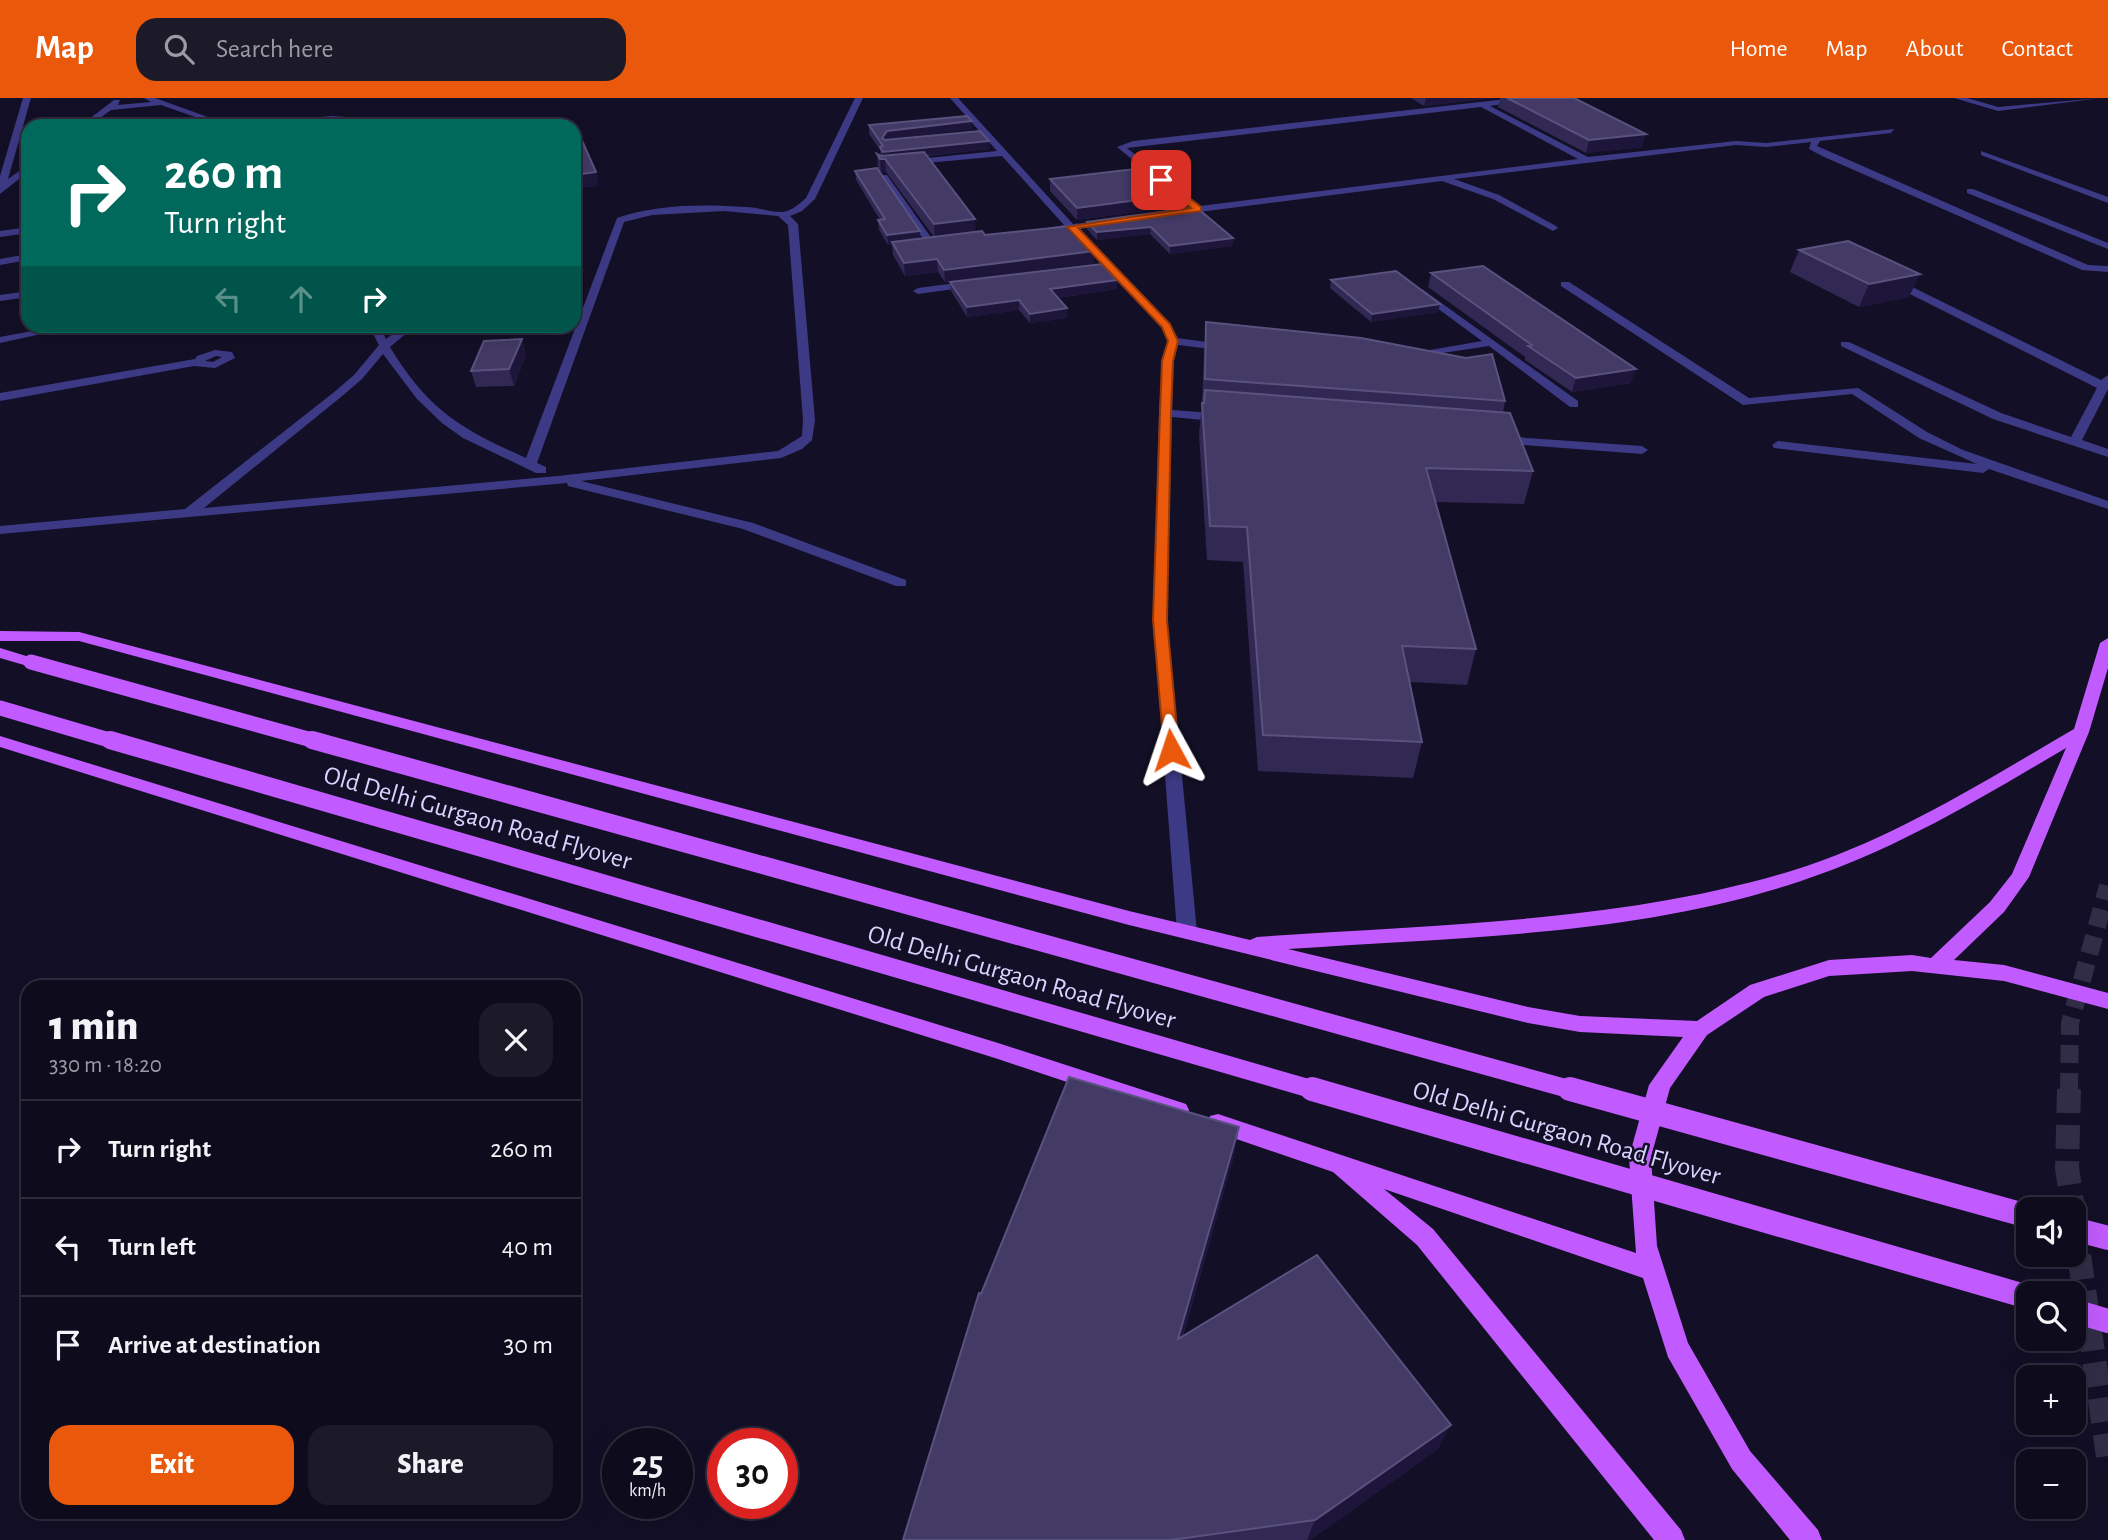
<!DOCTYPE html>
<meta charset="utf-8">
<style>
:root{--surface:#0e0b1c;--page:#1c1929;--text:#f1f3f6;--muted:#9b9ba3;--line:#2e2b3b;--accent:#ea580c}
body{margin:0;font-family:"Alegreya Sans",sans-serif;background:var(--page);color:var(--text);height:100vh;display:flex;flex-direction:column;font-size:26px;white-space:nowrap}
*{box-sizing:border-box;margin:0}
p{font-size:23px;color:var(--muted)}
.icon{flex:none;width:38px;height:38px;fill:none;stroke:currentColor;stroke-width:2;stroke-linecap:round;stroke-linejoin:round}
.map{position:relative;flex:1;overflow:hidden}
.drawer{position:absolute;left:21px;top:882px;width:560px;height:539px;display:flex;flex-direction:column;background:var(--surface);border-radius:21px;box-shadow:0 7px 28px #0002,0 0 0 2px var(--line)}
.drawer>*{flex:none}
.top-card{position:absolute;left:21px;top:21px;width:560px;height:214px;border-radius:21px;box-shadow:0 7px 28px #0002,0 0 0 2px var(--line);background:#00695c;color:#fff;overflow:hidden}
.buttons{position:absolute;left:2016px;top:1099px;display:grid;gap:14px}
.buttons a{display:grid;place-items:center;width:70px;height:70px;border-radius:14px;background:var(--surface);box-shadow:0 7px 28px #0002,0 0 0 2px var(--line);font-size:35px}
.speed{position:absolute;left:602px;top:1330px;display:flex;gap:14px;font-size:35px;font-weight:700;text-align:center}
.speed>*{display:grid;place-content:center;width:91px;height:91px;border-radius:50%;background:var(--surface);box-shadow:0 7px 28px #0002,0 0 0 2px var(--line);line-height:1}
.speed small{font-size:18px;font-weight:400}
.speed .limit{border:10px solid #d22;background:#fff;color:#111}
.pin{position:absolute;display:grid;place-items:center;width:60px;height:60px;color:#fff;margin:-30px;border-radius:14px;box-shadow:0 4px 10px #0006}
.me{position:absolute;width:77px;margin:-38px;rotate:355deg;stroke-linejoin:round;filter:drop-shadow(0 0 5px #0008)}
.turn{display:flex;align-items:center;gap:24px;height:147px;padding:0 28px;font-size:32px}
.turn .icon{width:91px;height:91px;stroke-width:2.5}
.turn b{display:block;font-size:49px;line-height:60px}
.lanes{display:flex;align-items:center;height:66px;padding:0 28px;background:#0003;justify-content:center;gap:35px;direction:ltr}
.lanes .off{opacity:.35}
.round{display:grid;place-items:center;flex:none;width:74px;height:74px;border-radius:21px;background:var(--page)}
.head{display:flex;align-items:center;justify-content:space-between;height:119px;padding:0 28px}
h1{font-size:42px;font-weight:800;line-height:52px}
.cta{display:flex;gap:14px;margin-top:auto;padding:14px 28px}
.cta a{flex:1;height:80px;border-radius:21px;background:var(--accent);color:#fff;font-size:28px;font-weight:800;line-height:80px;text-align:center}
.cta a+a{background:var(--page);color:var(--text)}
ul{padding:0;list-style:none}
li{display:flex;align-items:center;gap:21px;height:98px;padding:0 28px;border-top:2px solid var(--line)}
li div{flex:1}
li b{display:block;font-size:26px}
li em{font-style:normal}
header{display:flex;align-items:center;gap:42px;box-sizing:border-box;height:98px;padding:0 35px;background:var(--accent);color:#fff}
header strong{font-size:33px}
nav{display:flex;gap:38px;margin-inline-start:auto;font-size:24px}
.search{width:490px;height:63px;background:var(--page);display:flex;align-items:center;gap:18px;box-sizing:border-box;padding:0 24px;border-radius:21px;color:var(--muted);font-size:26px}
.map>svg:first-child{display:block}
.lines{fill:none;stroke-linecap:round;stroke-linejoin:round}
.major-tunnel-far1{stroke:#312d47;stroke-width:18;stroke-dasharray:18 10;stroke-linecap:butt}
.major-tunnel{stroke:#312d47;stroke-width:24;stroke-dasharray:24 12;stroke-linecap:butt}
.minor{fill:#3d3a85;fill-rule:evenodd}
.major{fill:#c25bff;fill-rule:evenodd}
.major-bridge-far2{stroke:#c25bff;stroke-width:15}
.major-bridge-far1{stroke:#c25bff;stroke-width:18}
.major-bridge{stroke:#c25bff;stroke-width:24}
.wall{fill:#312854}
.shaded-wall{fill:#1d163a}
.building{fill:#433a66;stroke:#5a527e;stroke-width:2}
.route{fill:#ea580c;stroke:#983908;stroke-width:2}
.labels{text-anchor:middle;stroke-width:5;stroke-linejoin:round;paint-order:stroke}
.street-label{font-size:26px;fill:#d9d4ff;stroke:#130f26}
</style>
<header>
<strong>Map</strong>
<div class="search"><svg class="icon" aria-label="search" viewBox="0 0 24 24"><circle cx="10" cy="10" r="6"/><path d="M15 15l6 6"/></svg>Search here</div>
<nav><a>Home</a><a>Map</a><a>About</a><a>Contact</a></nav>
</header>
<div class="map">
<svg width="2108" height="1442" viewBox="0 0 2108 1442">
<rect width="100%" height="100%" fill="#130f26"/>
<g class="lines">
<!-- major-tunnel-far1 -->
<path class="major-tunnel-far1" d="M2069,993L2070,925L2108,788"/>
<!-- major-tunnel -->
<g class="major-tunnel">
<path d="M2069,991L2067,1070L2073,1111"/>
<path d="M2074,1122L2108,1358"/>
</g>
<!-- minor -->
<g class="minor">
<path d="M23,0H31L8,81L28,67V74L0,96V78Z"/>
<path d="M144,0H155L233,28H221L161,7L111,12L89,28H80L114,2H120L118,7L151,4Z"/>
<path d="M855,0H863L815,101L802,113L790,118L798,126L815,322L812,342L802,351L781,360L581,383L753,425L906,482V488H896L743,431L568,388L567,385L0,436V428L185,411L333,295L354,277L379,247L369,228H379L386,241L404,228H415L390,249C428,312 461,331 526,360L617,120C657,106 703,106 746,109C758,109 772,115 783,114C792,113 800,105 806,100ZM724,113L778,118L788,127L803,322L802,338L778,353L558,378L204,410L341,299L362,281L383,256L417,301L442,325L463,340L536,375H546V369L537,365L624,124L652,117Z"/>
<path d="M950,0H958L1073,126L1112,122V126L1078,131L1170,226L1177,240L1229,247L1235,250L1229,253L1178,247L1174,263L1172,312L1224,316L1230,320L1224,324L1172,319L1167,521L1197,834L1194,839L1187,841L1180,839L1177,834L1153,521L1159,315L1162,263L1168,243L1161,229L1069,132L1047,134V130L1064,127L1002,58L905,67L908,62L997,53Z"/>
<path d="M1516,0H1541L1490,8L1588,59L1736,43L1766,45L1894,31L1891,35L1820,43L1817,48L2088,167L2108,168V174L2082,172L1822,58L1809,51L1811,44L1766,49L1736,47L1454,81L1499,97L1556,128L1558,130L1553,133L1493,101L1442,83L1175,117L1170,114L1172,112L1190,109L1117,49L1133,43ZM1481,9L1578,61L1200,108L1127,50Z"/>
<path d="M1954,0H1967L1998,9L2101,0L1998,13Z"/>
<path d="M332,18L394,22L419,28L332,23L245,28L270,23Z"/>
<path d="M1981,53L2108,99V105L1981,57Z"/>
<path d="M881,77H887L937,148L935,150H929Z"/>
<path d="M1967,91H1973L2108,145V151L1967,95Z"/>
<path d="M28,129V135L0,139V133Z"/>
<path d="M28,156V162L0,167V161Z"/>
<path d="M1886,180H1894L2101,282L2108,277V291L2082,342L2108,351V359L1993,321L1841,248V244H1849L2001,315L2071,339L2097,290L1886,184Z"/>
<path d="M972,183L976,184V188L918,196L913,193L918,190Z"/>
<path d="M1561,184H1569L1749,300L1858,290L1927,334L1963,352L2108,403V411L1989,371L1983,375L1774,350L1772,347L1778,343L1977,366L1919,340L1852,296L1743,307L1561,188Z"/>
<path d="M1422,191L1578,303V309H1570L1489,248L1409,260L1407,258L1413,255L1482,243L1418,196V192Z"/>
<path d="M28,193V199L0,203V197Z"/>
<path d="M59,228H78L0,245V239Z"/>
<path d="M215,252L232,254L235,260L215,270L194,268L0,303V295L195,261L197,258ZM216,258L222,259L213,264L205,263Z"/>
<path d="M1500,338L1642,348L1648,352L1642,356L1496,345V339Z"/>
</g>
<!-- major -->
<g class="major">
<path d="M0,533L79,534L1129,813L1250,842L1257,839C1435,826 1619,825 1791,773C1892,742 1983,684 2074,631L2100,545L2108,540V570L2089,634L2029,779L2004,814L1954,862L2004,867L2108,895V911L2004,883L1912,873L1829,878L1764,899L1707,937L1670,990L1651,1059L1657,1148L1688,1245L1750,1353L1818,1432L1822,1442H1790L1732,1371L1668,1259L1643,1180L1384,1091L1433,1131L1681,1432L1685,1442H1654L1417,1147L1333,1074L1210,1032L1207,1025L1210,1018L1218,1016L1636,1155L1629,1059L1649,987L1683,939L1580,934L1528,925L1129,827L79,543H0ZM2066,650L2012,776L1990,804L1931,860L1912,857L1829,862L1750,887L1697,923L1580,918L1528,909L1288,851C1459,839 1637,838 1801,783C1896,752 1981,700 2066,650Z"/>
<path d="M0,550L36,561L39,564L31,569L0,560Z"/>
<path d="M0,638L998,945L1186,1006L1189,1012L1186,1018L1178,1021L998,961L0,649Z"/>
</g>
<!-- major-bridge-far2 -->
<g class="major-bridge-far2">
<path d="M31,564L319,644"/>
<path d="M0,610L116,644"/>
</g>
<!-- major-bridge-far1 -->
<g class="major-bridge-far1">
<path d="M110,642L1318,993"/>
<path d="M312,642L1576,993"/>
</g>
<!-- major-bridge -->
<g class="major-bridge">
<path d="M1312,991L2028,1199"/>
<path d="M1570,991L2028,1118"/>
<path d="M2074,1131L2108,1140"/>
<path d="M2074,1213L2108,1223"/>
</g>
</g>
<!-- wall -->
<g class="wall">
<path d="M1411,0H1493L1424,8Z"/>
<path d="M1500,0H1574L1642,49L1586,55L1498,9Z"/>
<path d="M972,23V31L888,41L990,51L927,58L976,134L1094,165L945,184L938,174L905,178L893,157L892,147H888L879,132L878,122H880L856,82L855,73L920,141L934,139L886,74L881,75L878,70L877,56L881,58L880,52L869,36V27Z"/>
<path d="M1050,81L1183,108L1077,122L1050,93Z"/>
<path d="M1196,109L1233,140L1232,148L1170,156L1150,136L1097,142L1087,131V124Z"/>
<path d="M1799,152L1909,199L1859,209L1790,174Z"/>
<path d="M1431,175L1631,285L1572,294L1525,262V259L1428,189Z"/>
<path d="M1117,182V191L1058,200L1067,220L1030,225L1019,212L967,219L951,193L950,184Z"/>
<path d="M1331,182L1438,214L1371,224L1330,190Z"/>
<path d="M1206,224L1505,303L1503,315L1533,373L1524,406L1436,404L1476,551L1467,587L1410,584L1422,644L1413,680L1258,673L1243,464L1207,462L1199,337L1202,305L1204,254Z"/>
<path d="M522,241L526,257L514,288L476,289L471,273Z"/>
<path d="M1234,1058L1183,1238L1438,1351L1310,1442H903L981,1196Z"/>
</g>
<!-- shaded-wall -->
<g class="shaded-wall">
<path d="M1426,0H1493L1424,8Z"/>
<path d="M972,23V31L888,41L882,48V40L887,33Z"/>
<path d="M1646,36L1642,49L1586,55L1589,42Z"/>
<path d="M989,43L990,51L885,62L886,74L881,75L880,61H883V54Z"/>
<path d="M596,74L599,88L574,91V77Z"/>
<path d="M1184,96L1183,108L1077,122V110Z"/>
<path d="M975,121L976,136L935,141L934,126Z"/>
<path d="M1151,129L1150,136L1097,142V134Z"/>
<path d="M920,133V143L892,144V147H888L887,137Z"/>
<path d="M1233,140L1232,148L1170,156V148Z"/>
<path d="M1094,153V165L945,184L944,172Z"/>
<path d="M937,161L938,174L905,178L904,165Z"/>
<path d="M1920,176L1909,199L1859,209L1869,186Z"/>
<path d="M1117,182V191L1050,201V191Z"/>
<path d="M1019,202V212L967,219V209Z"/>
<path d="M1440,206L1438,214L1371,224L1372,216Z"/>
<path d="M1067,210V220L1030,225V216Z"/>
<path d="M522,241L526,257L514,288L509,271Z"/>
<path d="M1636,271L1631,285L1572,294L1576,280Z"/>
<path d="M1239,1029L1234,1058L1174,1267L1178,1241Z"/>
<path d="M1451,1327L1438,1351L1310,1442H1307L1315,1422Z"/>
</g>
<!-- building -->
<g class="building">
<path d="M1507,0H1574L1646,36L1589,42Z"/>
<path d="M967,18L972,23L887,33L882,40L885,42L980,33L989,43L883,54L880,49L883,48L869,27Z"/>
<path d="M580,38L596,74L574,77V39Z"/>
<path d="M924,54L975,121L934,126L885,61H880L877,56L881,58Z"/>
<path d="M1152,69L1184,96L1077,110L1050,81Z"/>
<path d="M877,70L920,133L887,137L878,122L885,121L855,73Z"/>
<path d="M1196,109L1233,140L1170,148L1151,129L1097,134L1087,124Z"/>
<path d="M1071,128L1094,153L944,172L937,161L904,165L892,144L982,133L985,137Z"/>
<path d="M1848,143L1920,176L1869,186L1799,152Z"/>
<path d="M1102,166L1117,182L1050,191L1067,210L1030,216L1019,202L967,209L950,184Z"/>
<path d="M1483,168L1636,271L1576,280L1528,248L1532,247L1431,175Z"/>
<path d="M1396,173L1440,206L1372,216L1331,182Z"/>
<path d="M1206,224L1361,240L1466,260L1492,256L1505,303L1205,281Z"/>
<path d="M522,241L509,271L471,273L484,243Z"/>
<path d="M1205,292L1510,315L1533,373L1426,370L1476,551L1402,548L1422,644L1263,637L1247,429L1210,428L1202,305H1204Z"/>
<path d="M1069,979L1239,1029L1178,1241L1317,1157L1451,1327L1315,1422L1171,1442H903L979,1195L981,1196Z"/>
</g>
<!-- route -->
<path class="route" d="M1158,80H1164L1201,109V113L1078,130L1170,226L1178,243L1173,263L1171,315L1167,522L1179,652L1171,656L1164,652L1153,522L1160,315L1162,263L1168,243L1162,229L1067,129L1191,110L1158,83Z"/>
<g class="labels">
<!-- street labels -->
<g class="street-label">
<text transform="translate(478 719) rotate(16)" y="9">Old Delhi Gurgaon Road Flyover</text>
<text transform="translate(1022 878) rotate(16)" y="9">Old Delhi Gurgaon Road Flyover</text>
<text transform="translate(1567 1034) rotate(16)" y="9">Old Delhi Gurgaon Road Flyover</text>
</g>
</g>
</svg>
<div class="buttons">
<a><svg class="icon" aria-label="sound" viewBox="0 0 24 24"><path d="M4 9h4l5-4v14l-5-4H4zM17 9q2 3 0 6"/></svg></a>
<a><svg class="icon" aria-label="search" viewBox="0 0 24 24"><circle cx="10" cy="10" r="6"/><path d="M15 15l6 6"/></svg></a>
<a>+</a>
<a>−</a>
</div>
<div class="speed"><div>25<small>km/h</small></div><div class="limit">30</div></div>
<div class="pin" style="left:1161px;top:82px;background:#d93025"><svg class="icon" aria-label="arrive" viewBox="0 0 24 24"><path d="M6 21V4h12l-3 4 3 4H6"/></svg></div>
<svg class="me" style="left:1171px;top:652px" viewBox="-20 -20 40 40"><path d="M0-17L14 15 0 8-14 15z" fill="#ea580c" stroke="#fff" stroke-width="4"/></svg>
<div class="top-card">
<div class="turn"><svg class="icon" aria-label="right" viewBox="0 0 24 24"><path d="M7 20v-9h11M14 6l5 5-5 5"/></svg><div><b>260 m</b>Turn right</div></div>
<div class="lanes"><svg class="icon off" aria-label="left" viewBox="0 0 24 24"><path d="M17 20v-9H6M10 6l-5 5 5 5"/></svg><svg class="icon off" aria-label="ahead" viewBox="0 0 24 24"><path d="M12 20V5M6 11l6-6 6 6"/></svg><svg class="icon" aria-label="right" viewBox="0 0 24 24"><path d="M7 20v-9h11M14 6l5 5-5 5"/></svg></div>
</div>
<section class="drawer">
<div class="head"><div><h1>1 min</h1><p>330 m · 18:20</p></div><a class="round"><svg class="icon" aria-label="close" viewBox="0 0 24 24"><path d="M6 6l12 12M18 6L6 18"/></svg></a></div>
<ul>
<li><svg class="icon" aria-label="right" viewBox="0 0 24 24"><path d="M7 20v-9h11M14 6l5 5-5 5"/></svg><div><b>Turn right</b></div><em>260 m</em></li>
<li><svg class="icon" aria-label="left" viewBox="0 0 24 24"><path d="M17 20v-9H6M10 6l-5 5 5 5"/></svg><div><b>Turn left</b></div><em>40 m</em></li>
<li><svg class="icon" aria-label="arrive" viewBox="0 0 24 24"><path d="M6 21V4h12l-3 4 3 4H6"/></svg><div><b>Arrive at destination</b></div><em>30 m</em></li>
</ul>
<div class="cta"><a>Exit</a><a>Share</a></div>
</section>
</div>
